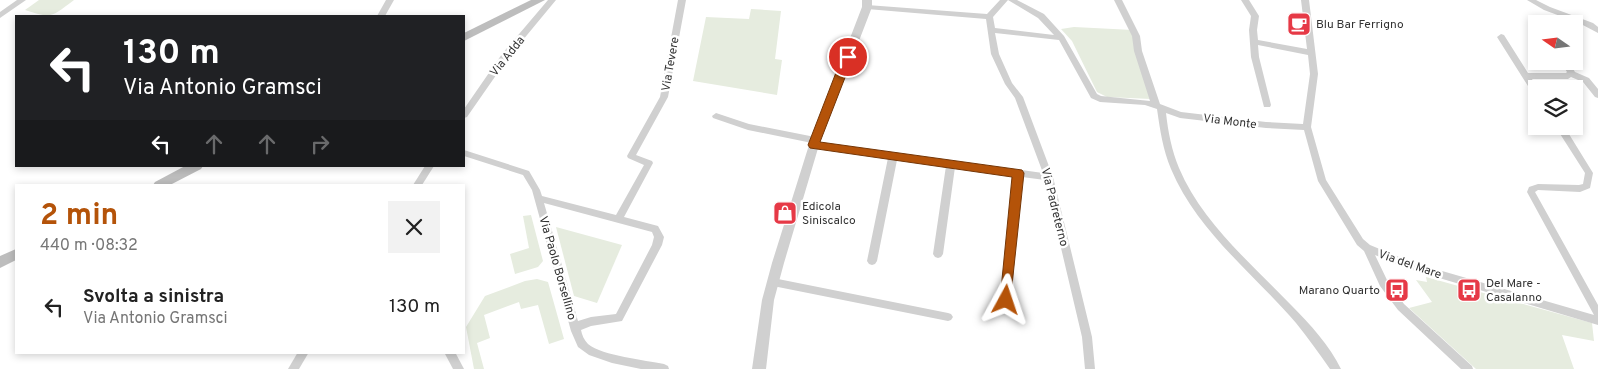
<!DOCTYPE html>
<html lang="it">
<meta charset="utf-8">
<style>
:root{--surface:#fff;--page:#f2f2f2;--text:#222;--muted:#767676;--accent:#b45309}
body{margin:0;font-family:Overpass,sans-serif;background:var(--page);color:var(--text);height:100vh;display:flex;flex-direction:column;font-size:19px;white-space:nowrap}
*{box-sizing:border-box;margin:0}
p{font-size:16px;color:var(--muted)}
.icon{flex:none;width:28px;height:28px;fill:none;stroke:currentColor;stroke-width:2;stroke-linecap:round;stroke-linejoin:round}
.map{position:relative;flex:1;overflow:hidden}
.drawer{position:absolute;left:15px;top:184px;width:450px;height:170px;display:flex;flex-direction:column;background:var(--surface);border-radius:0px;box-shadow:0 2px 8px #0003}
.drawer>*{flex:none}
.top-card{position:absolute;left:15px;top:15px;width:450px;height:152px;border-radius:0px;box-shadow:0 2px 8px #0003;background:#202124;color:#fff;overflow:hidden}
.needle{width:32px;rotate:284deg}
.buttons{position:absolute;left:1528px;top:15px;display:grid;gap:10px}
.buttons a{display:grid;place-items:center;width:55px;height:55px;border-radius:0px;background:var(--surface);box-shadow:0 2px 8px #0003;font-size:25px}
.pin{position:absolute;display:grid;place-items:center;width:42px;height:42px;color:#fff;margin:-21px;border:2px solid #fff;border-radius:50%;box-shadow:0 1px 5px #0007}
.me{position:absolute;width:55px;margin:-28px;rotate:5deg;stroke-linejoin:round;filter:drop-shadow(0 0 4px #0008)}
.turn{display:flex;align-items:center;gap:18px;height:105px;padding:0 25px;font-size:22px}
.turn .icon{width:65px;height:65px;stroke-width:2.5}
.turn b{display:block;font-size:35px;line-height:42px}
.lanes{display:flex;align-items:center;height:48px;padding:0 25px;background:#0003;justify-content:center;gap:25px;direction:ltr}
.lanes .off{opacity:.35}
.round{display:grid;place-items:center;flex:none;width:52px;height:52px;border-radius:0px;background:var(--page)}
.summary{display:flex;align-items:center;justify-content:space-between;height:85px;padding:0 25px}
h1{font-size:30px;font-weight:700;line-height:38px;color:var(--accent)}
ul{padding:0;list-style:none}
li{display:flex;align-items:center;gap:15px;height:75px;padding:0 25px}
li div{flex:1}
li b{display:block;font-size:19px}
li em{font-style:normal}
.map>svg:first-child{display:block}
.green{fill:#e6ecdf}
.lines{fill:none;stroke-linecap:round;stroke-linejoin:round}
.minor{fill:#d0d0d0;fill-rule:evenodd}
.tertiary{fill:#d0d0d0;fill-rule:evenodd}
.secondary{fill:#bdbdbd;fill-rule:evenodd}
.route{fill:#b45309;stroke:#753606}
.labels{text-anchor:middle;stroke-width:5;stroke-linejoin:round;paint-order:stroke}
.poi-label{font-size:12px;fill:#333;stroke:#fff;text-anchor:start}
.street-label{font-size:12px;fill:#333;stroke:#fff}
</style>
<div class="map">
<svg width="1598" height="369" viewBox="0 0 1598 369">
<rect width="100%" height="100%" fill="#fff"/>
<!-- green -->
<g class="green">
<path d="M39,0H74C51,17 53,19 25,10Z"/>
<path d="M751,9L781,11L775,59L782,60L777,95L693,81L706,17L749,19Z"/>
<path d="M1074,27L1133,30L1151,99L1107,97L1097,92L1072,41L1061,29Z"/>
<path d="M531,215L543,261L538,267L515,274L510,254L529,248L523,216Z"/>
<path d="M556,227L622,245L597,303L574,296Z"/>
<path d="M1426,277L1592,323L1594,341L1562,335L1574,369H1476L1409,308L1432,302L1416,280L1427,282Z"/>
<path d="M537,279L548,282L564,339L549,344L538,305L521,309L519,302L484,315L490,338L477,343L484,369H474L466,327L485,296L525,281Z"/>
</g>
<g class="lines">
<!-- minor -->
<g class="minor">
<path d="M17,0H26L0,18V12Z"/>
<path d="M386,0H394L385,16H377Z"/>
<path d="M548,0H556L508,58L467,117L464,118V109L502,54Z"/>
<path d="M678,0H686L668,97L636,155L652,161L653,163L624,217L658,226L664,237L662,245L622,321L591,326L581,330C582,335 584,340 588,344C603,356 645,360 664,364L668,366L669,369H641L612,363L589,355L578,347L571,331L532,190L523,175L464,156V150L529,171L540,190L542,196L616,215L644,165L628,158L627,156L660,97ZM544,203L652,232L654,237L652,245L616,314L591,317L578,321Z"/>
<path d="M1000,0H1017L1044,14L1064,36L1097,94L1101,96L1150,101L1134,51L1132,36L1114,0H1122L1140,36L1142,51L1160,104L1181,112L1266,122L1303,124L1310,74L1308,55L1258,45L1259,57L1271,105L1270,107H1264L1251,57L1249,30L1251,16L1241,0H1249L1259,16L1257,30L1258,40L1307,49L1301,0H1309L1318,74L1311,127L1326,180L1363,239L1370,245L1411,262L1594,315L1527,192L1529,187L1538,184L1579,185L1583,184L1585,173L1555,126H1564L1593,173L1590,188L1580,192L1538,190L1535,192L1598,305V325L1409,269L1375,255L1387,280L1404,304L1472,366L1473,369H1461L1398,310L1380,286L1364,251L1357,245L1318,181L1304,130L1266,128L1180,118L1166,113C1168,132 1172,151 1179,168C1202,223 1252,264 1292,306C1310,324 1330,346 1341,369H1330C1319,353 1308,338 1296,323C1253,273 1197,231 1171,169C1163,150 1160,130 1157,109L1145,105L1100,102L1091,98L1059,40L995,33L999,54L1012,83L1023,97L1053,177L1092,337L1095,369H1085L1082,337L1045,180L1022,177L1011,300L1004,309L994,311L991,310L989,307L991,304L998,302L1001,299L1013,176L955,167L943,254L941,257L938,258L935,257L933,254L946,166L897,160L877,261L875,264L872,265L869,264L867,261L888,158L814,148L810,145L812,143L748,130L713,118L712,116L716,113L749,124L815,137L819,140L818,142L1043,173L1015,98L1005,84L991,54L986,19L867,9L863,7L867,5L987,14ZM1008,0L1038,18L1054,35L995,28L993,17Z"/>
<path d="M1527,0H1536L1550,7L1593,23L1598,27V33L1579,23L1544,10Z"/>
<path d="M1501,34L1504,35L1528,73H1566L1567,72L1560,61H1568L1575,72L1589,78L1598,89V98L1595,97L1583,82L1571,77L1568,79H1532L1538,89H1536V95L1533,94L1497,37Z"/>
<path d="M425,166H434L422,185H413Z"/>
<path d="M773,278L948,313L951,314L953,317L951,320L948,321L773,286L770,285L768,282L770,279Z"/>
<path d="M298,352H309L299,369H288Z"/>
<path d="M444,352H455L464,369H453Z"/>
</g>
<!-- tertiary -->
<path class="tertiary" d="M862,0H872V7L819,145L784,263L774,300L766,369H752L762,300L772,263L809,145L862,7Z"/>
<!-- secondary -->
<g class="secondary">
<path d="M531,0H545L464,41V33Z"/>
<path d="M185,166H203L201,169L170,185H153L155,182Z"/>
<path d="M16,249V260L0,268V256Z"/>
</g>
</g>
<!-- route -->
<path class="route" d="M848,54L853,57L820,142L1022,170L1024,173L1010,304L1006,305L1002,304L1000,300L1012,177L810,148L808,145L842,57Z"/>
<!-- icons -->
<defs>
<g id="cafe-square" transform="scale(1.25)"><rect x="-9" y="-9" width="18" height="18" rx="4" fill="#e63946" stroke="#fff"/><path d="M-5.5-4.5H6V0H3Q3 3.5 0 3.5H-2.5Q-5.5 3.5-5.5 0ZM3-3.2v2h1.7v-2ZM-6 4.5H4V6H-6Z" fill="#fff"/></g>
<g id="shop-square" transform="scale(1.25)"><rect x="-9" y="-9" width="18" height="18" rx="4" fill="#e63946" stroke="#fff"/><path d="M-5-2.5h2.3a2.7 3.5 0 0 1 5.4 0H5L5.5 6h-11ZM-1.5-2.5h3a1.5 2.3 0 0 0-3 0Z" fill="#fff"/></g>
<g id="bus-square" transform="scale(1.25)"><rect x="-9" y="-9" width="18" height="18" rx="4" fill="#e63946" stroke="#fff"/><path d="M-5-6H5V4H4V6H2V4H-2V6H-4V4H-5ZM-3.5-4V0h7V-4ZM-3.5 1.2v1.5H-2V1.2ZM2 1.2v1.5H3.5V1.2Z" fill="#fff"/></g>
</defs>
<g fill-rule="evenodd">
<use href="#cafe-square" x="1299" y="24"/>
<use href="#shop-square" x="785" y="213"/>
<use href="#bus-square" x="1397" y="290"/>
<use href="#bus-square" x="1469" y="290"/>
</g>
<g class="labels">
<!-- poi labels -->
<g class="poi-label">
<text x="1316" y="28">Blu Bar Ferrigno</text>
<text x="802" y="210">Edicola<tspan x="802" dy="14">Siniscalco</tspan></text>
<text x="1486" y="287">Del Mare -<tspan x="1486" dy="14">Casalanno</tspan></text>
<text x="1380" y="294" text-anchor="end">Marano Quarto</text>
</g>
<!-- street labels -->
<g class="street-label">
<text transform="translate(507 56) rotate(-51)" y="4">Via Adda</text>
<text transform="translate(670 64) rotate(-80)" y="4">Via Tevere</text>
<text transform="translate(1230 121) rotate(7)" y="4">Via Monte</text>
<text transform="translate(1055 207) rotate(76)" y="4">Via Padreterno</text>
<text transform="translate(1410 264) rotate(19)" y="4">Via del Mare</text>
<text transform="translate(558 268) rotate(74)" y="4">Via Paolo Borsellino</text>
</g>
</g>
</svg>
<div class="buttons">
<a><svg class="needle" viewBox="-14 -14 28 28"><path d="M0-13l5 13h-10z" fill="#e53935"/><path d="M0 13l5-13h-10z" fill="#767676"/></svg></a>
<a><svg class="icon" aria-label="layers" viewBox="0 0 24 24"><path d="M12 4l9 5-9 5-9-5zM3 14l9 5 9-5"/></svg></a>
</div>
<div class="pin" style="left:848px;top:57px;background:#d93025"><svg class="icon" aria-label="arrive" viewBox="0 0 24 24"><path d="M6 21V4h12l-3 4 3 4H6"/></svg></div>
<svg class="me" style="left:1006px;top:300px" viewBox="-20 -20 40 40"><path d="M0-17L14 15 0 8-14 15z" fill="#b45309" stroke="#fff" stroke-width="4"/></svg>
<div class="top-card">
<div class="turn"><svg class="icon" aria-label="left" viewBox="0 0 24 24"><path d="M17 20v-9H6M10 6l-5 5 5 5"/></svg><div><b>130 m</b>Via Antonio Gramsci</div></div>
<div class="lanes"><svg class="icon" aria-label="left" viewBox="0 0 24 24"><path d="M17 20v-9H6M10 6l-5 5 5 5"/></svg><svg class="icon off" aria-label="ahead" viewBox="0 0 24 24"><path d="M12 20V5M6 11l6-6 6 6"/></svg><svg class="icon off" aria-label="ahead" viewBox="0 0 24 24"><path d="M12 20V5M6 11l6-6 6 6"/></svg><svg class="icon off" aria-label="right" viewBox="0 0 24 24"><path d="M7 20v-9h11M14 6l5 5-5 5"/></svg></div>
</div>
<section class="drawer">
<div class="summary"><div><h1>2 min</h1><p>440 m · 08:32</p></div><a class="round"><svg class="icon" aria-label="close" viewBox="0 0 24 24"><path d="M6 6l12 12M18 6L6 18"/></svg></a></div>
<ul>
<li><svg class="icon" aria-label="left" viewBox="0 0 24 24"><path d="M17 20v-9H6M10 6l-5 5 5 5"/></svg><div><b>Svolta a sinistra</b><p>Via Antonio Gramsci</p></div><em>130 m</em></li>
</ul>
</section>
</div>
